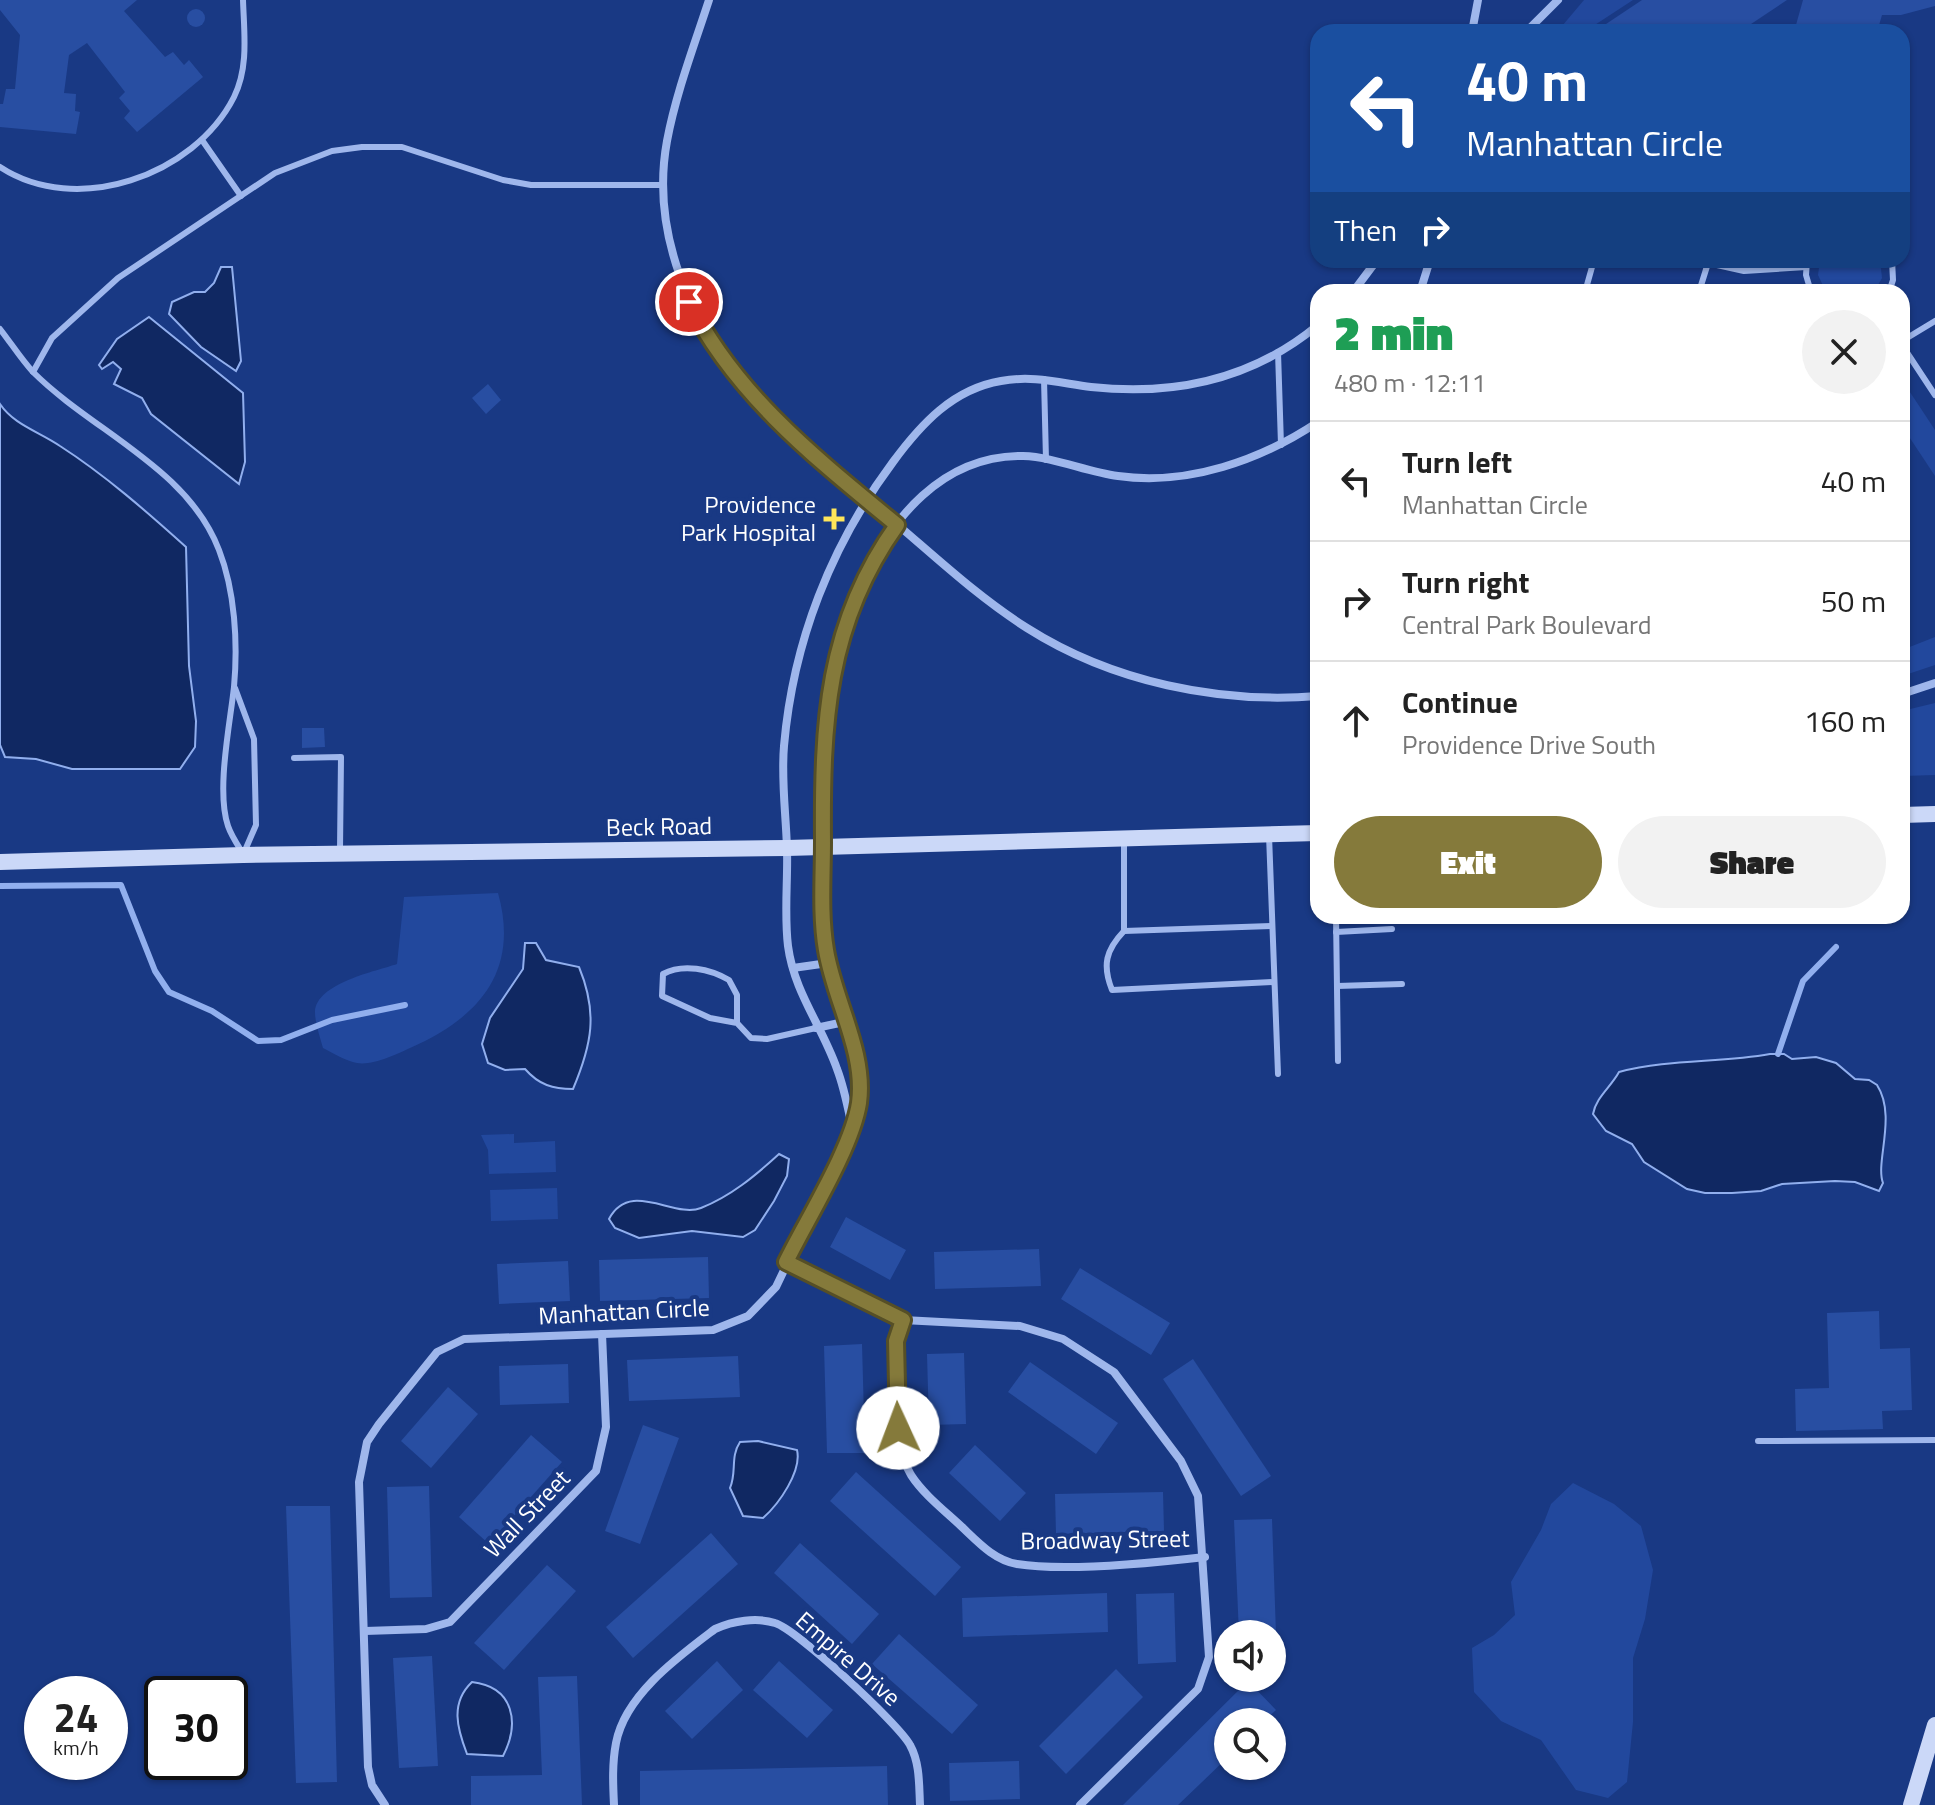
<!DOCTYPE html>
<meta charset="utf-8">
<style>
:root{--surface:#fff;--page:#f2f2f2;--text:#222;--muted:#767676;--line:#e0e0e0;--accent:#857a3b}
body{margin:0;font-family:"Titillium Web",sans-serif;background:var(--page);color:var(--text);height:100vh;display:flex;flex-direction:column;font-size:30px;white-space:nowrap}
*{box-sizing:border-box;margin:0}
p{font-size:26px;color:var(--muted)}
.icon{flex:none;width:44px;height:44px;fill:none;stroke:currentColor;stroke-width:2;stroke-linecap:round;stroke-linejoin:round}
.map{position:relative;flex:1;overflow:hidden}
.side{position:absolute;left:1310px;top:284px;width:600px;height:640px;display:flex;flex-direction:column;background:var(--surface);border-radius:24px;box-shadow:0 2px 6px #0004}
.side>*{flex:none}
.hud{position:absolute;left:1310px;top:24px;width:600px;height:244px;border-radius:24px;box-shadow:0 2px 6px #0004;background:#1a4fa0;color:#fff;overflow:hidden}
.buttons{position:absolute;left:1214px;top:1620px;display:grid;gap:16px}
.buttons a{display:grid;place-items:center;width:72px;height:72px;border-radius:50%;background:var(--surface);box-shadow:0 2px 6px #0004;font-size:40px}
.speed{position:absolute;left:24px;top:1676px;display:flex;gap:16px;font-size:40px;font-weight:700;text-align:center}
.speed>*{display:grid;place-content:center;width:104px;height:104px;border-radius:50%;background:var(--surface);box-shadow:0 2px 6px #0004;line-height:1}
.speed small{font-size:20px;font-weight:400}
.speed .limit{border:4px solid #111;border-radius:12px;background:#fff;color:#111}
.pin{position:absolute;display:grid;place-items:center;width:68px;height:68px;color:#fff;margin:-34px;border:4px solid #fff;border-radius:50%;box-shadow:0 2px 8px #0007}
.me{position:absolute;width:88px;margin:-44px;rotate:358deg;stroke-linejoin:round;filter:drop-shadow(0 0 6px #0008)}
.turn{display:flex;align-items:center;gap:28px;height:168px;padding:0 24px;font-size:36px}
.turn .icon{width:104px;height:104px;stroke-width:2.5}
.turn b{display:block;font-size:56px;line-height:68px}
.then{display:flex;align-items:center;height:76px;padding:0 24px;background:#0003;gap:16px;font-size:30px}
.round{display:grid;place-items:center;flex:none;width:84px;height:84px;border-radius:42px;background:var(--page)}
.overview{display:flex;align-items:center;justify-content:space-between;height:136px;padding:0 24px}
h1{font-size:48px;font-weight:800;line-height:60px;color:#1e9e55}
.primary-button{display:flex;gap:16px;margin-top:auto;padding:16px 24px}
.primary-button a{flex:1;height:92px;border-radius:48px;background:var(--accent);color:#fff;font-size:32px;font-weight:800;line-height:92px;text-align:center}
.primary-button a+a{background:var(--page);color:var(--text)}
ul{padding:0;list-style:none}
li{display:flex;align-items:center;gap:24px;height:120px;padding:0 24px;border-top:2px solid var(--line)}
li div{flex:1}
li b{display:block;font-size:30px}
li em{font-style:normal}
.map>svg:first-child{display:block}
.green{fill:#22489d}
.water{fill:#102862;stroke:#91afee;stroke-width:2}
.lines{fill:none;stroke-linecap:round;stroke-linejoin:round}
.stream{stroke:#91afee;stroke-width:6}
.building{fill:#284ea2}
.lane{stroke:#9fb7ec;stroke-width:6}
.street{stroke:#9fb7ec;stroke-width:8}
.secondary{stroke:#cbd8f8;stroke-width:16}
.route-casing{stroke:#564f26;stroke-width:20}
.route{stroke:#857a3b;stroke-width:14}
.poi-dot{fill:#ffe65a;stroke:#193984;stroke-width:3}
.labels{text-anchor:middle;stroke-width:8;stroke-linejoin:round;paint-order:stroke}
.poi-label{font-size:24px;fill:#fff;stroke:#193984;text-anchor:end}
.street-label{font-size:24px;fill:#fff;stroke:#193984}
</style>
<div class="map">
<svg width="1935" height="1805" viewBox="0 0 1935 1805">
<rect width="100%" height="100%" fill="#193984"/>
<!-- green -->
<g class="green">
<path d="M1584,0H1633L1584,32H1557Z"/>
<path d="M1820,260H1880L1882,278L1874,292H1826L1818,275Z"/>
<path d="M1902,380L1935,430V476L1902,426Z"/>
<path d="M1318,587V667L1310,646Z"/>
<path d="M1935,637V665L1902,676V650Z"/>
<path d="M1935,703V775L1902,776V711Z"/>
<path d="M498,893C520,971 479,1018 410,1048C397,1054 372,1066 357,1063C346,1061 333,1053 323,1048C320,1037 315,1023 315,1012C316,983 377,971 397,964L404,897Z"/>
<path d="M514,1134V1143L555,1141L556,1172L489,1174L488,1150L481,1135Z"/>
<path d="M557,1188L558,1219L491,1221L490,1190Z"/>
<path d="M1573,1483L1614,1504L1641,1526L1653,1570L1645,1619L1633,1658V1722L1627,1782L1608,1798L1576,1790L1541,1740L1501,1721L1474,1692L1472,1648L1494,1635L1515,1615L1511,1582L1541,1530L1551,1504Z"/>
</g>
<!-- water -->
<g class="water">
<path d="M221,267H232L241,361L236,371L201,347L169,314L172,302L194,292H205L214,283Z"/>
<path d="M149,317L243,393L245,462L239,484L151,414L142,398L114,384L121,369L113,362L102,369L99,365L117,339Z"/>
<path d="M0,404C14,425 40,432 60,446C105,475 146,511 186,547L189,666L196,721L195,747L180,769H72L36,759L5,757L0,745Z"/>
<path d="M525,943H536L546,960L579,967C598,1013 592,1044 573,1089C553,1089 539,1085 525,1069L505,1070L488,1063L482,1044L490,1018L523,969Z"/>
<path d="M1770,1054H1784L1792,1059L1816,1057L1836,1063L1855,1079L1869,1080L1877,1085C1897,1116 1875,1162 1883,1183L1879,1191L1855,1182L1835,1181L1782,1184L1761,1191L1732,1193H1705L1687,1189L1644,1162L1632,1144L1606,1131L1593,1114C1596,1097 1611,1087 1619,1072C1669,1059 1720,1063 1770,1054Z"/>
<path d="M779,1154L789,1159L787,1176L774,1201L755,1230L743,1237L692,1231L639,1238L615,1228L609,1219C630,1179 674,1219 701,1208C731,1196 755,1176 779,1154Z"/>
<path d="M758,1441L797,1450C802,1471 779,1504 763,1518L743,1516L730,1488C737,1472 730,1457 740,1442Z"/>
<path d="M472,1682C514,1687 520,1723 503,1756L467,1754C457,1728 450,1703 472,1682Z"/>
</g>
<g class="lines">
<!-- stream -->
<g class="stream">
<path d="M0,886L121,885L155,971L169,992L212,1011L258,1041L281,1040L332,1020L405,1005"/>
<path d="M1778,1054L1803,981L1836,947"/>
</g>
</g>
<!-- building -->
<g class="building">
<path d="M0,0H137L124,11L165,57L173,52L184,65L189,60L203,77L137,132L124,118L130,111L119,98L125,92L87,43L69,55L64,93L76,94L75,111L80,112L76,134L0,127V104H3L6,89H15L20,35L0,10Z"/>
<path d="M1642,0H1787L1739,32H1594Z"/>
<path d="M1803,0H1935V6L1901,15H1882L1877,32H1794Z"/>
<circle cx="196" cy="18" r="9"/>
<path d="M488,384L501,400L486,414L472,398Z"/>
<path d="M302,728H324L325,747L302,748Z"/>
<path d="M846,1217L906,1250L890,1280L830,1247Z"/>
<path d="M1039,1249L1041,1286L935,1289L934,1252Z"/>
<path d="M708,1257L709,1298L600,1301L599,1260Z"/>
<path d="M568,1261L570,1301L499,1304L497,1264Z"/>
<path d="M1080,1268L1170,1323L1151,1355L1061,1299Z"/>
<path d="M1879,1311L1880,1349L1910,1348L1912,1410L1882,1411L1883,1429L1796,1431L1795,1389L1829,1388L1827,1313Z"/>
<path d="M862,1344L865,1453H827L824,1346Z"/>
<path d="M964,1353L966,1424L929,1425L927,1354Z"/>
<path d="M738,1356L740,1397L629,1401L627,1360Z"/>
<path d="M1193,1359L1271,1476L1241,1496L1163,1379Z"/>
<path d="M1030,1362L1118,1423L1096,1454L1008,1392Z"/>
<path d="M568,1364L569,1403L500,1405L499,1366Z"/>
<path d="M448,1387L478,1414L431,1468L401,1441Z"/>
<path d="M643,1425L679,1438L640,1544L605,1531Z"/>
<path d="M531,1435L562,1462L489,1544L459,1517Z"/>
<path d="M975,1445L1026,1493L1000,1521L949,1473Z"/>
<path d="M856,1472L961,1567L935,1596L830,1501Z"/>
<path d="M429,1486L432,1597L390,1598L387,1487Z"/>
<path d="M1163,1492L1164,1531L1056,1534L1055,1494Z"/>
<path d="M286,1506H330L337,1782L296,1783Z"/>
<path d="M1272,1519L1276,1634H1239L1234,1520Z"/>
<path d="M711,1533L738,1564L633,1658L606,1627Z"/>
<path d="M800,1543L879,1614L852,1644L774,1573Z"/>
<path d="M547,1565L576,1591L504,1670L474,1643Z"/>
<path d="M1107,1593L1108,1632L963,1637L962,1598Z"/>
<path d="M1174,1593L1176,1662L1138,1664L1136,1594Z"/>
<path d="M899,1634L978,1705L952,1734L872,1664Z"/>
<path d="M432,1656L438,1766L399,1768L393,1658Z"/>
<path d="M717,1661L743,1690L692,1739L665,1711Z"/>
<path d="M779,1661L833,1710L807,1738L753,1690Z"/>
<path d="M1116,1669L1143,1697L1066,1774L1039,1746Z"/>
<path d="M577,1676L582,1805H471V1776L542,1775L538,1677Z"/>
<path d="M1248,1681L1276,1710L1263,1722H1228V1757L1201,1783L1178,1805H1123Z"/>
<path d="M1019,1761L1020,1799L950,1801L949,1763Z"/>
<path d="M887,1766L888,1805H640V1771Z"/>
</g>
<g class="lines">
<!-- lane -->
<g class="lane">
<path d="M202,140L241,196"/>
<path d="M0,167C76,217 194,176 234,97C249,67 244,32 243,0"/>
<path d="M1807,260L1806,275L1811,292"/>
<path d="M1421,288L1437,292"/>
<path d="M1585,292L1594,260"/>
<path d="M1699,292L1708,263L1744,271L1806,267"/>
<path d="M1889,292L1893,280L1892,260"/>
<path d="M0,329C11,343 21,359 33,372C92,431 188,468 219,550C235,591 238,643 234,687C230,724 216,791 228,826C231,835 237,844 242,852"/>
<path d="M1902,341L1935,321"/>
<path d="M1902,345L1935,395"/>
<path d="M1278,352L1281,445"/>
<path d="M33,372L52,338L118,278L275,173L332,151L362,147H402L503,180L531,185H664"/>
<path d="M1044,379L1046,460"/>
<path d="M235,688L254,739L256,825L243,855"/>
<path d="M294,758L341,757L340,850"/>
<path d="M1269,835L1278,1074"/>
<path d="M1124,839V931C1106,950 1102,965 1112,990L1274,982"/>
<path d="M1336,916L1338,1061"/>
<path d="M1124,931L1271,926"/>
<path d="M1336,932L1392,929"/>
<path d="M1337,986L1402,984"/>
<path d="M737,1023V995L729,980C710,969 683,963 663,974L662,996L710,1018L737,1023L751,1038L767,1039L816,1028"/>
<path d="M1758,1441L1935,1440"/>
</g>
<!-- street -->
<g class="street">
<path d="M709,0C694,46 676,93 667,141C650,233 691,324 749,394C797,440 848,483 899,526C941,562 981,599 1027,628C1112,682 1219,704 1318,696"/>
<path d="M1472,32L1478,0"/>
<path d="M1526,32L1558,0"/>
<path d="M1353,292L1377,260"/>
<path d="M1420,292L1430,260"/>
<path d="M1902,694L1935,683"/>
<path d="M793,968L828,963"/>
<path d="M816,1028L844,1022"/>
<path d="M852,1127C848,1108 844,1087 837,1069C822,1026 794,992 788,946C784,913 788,881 787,849C786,814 781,780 784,746C793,642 831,545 893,462C921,424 953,389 1001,381C1033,375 1060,383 1091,387C1174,396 1253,379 1318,325"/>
<path d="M786,1262L903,1320L1020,1326L1063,1339L1114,1372L1181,1461L1198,1496L1209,1657L1198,1689L1080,1805"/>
<path d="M903,1320C890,1356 891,1441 911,1475C924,1495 945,1511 962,1527C978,1542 994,1560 1017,1564C1066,1572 1153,1563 1205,1557"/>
<path d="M365,1631L426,1629L450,1622L596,1471L606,1427L602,1334"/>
<path d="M385,1805L372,1785L368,1767L359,1482L367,1442L379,1424L437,1352L464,1339L713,1330L748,1316L776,1287L852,1128C871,1059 832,1013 825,946C821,912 823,877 823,843C822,755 823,671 859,588C890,519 942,455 1023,456C1055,457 1086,472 1118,476C1188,486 1261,460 1318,422"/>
<path d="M614,1805C613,1784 612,1764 616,1743C625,1695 678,1657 715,1629C733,1621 756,1617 775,1623C796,1629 899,1724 910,1745C920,1763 919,1785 920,1805"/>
</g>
<!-- secondary -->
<g class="secondary">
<path d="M1902,815L1935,814"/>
<path d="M0,862L243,855L787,848L1318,833"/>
<path d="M1911,1805L1935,1725"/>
</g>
</g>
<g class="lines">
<!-- route casing -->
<g class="route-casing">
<path id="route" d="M689,302C735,395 818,460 897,525C826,624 822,724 823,842C823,877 820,915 826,950C834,1000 866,1052 859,1103C852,1148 807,1219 786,1262L903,1320L896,1341L898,1428"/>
</g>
<!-- route -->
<use href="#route" class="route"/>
</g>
<!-- markers -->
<path class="poi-dot" d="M830 507h8v8h8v8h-8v8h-8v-8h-8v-8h8z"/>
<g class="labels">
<!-- poi labels -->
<g class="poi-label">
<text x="816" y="513">Providence<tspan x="816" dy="28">Park Hospital</tspan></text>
</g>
<!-- street labels -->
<g class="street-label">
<text transform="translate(659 827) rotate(-1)" y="8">Beck Road</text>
<text transform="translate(624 1312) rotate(-3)" y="8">Manhattan Circle</text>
<text transform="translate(527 1514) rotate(-46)" y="8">Wall Street</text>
<text transform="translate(1105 1540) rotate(-1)" y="8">Broadway Street</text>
<text transform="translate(848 1659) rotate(41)" y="8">Empire Drive</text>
</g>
</g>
</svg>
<div class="buttons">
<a><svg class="icon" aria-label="sound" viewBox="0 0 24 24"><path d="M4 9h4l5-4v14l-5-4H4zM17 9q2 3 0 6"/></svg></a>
<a><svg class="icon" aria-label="search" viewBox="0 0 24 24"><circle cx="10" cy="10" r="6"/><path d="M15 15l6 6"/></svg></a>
</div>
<div class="speed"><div>24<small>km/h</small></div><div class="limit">30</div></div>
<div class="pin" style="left:689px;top:302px;background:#d93025"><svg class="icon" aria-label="arrive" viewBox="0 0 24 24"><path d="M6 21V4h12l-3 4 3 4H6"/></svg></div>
<svg class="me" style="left:898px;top:1428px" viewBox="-20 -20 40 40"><circle r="19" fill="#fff"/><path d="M0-13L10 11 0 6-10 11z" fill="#857a3b"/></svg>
<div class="hud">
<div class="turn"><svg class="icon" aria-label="left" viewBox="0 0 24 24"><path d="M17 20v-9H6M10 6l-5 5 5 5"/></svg><div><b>40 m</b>Manhattan Circle</div></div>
<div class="then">Then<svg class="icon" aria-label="right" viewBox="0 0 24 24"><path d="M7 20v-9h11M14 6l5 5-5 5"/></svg></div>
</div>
<section class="side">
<div class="overview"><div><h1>2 min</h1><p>480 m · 12:11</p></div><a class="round"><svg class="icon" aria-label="close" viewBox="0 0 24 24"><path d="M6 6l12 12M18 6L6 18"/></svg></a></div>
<ul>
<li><svg class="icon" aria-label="left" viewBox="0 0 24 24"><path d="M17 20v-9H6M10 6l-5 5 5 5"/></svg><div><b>Turn left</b><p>Manhattan Circle</p></div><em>40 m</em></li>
<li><svg class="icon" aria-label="right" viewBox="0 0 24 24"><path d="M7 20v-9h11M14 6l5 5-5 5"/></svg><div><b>Turn right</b><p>Central Park Boulevard</p></div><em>50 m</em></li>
<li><svg class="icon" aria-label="ahead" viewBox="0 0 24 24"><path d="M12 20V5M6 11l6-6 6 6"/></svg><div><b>Continue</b><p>Providence Drive South</p></div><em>160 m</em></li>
</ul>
<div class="primary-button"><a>Exit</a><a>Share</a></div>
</section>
</div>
